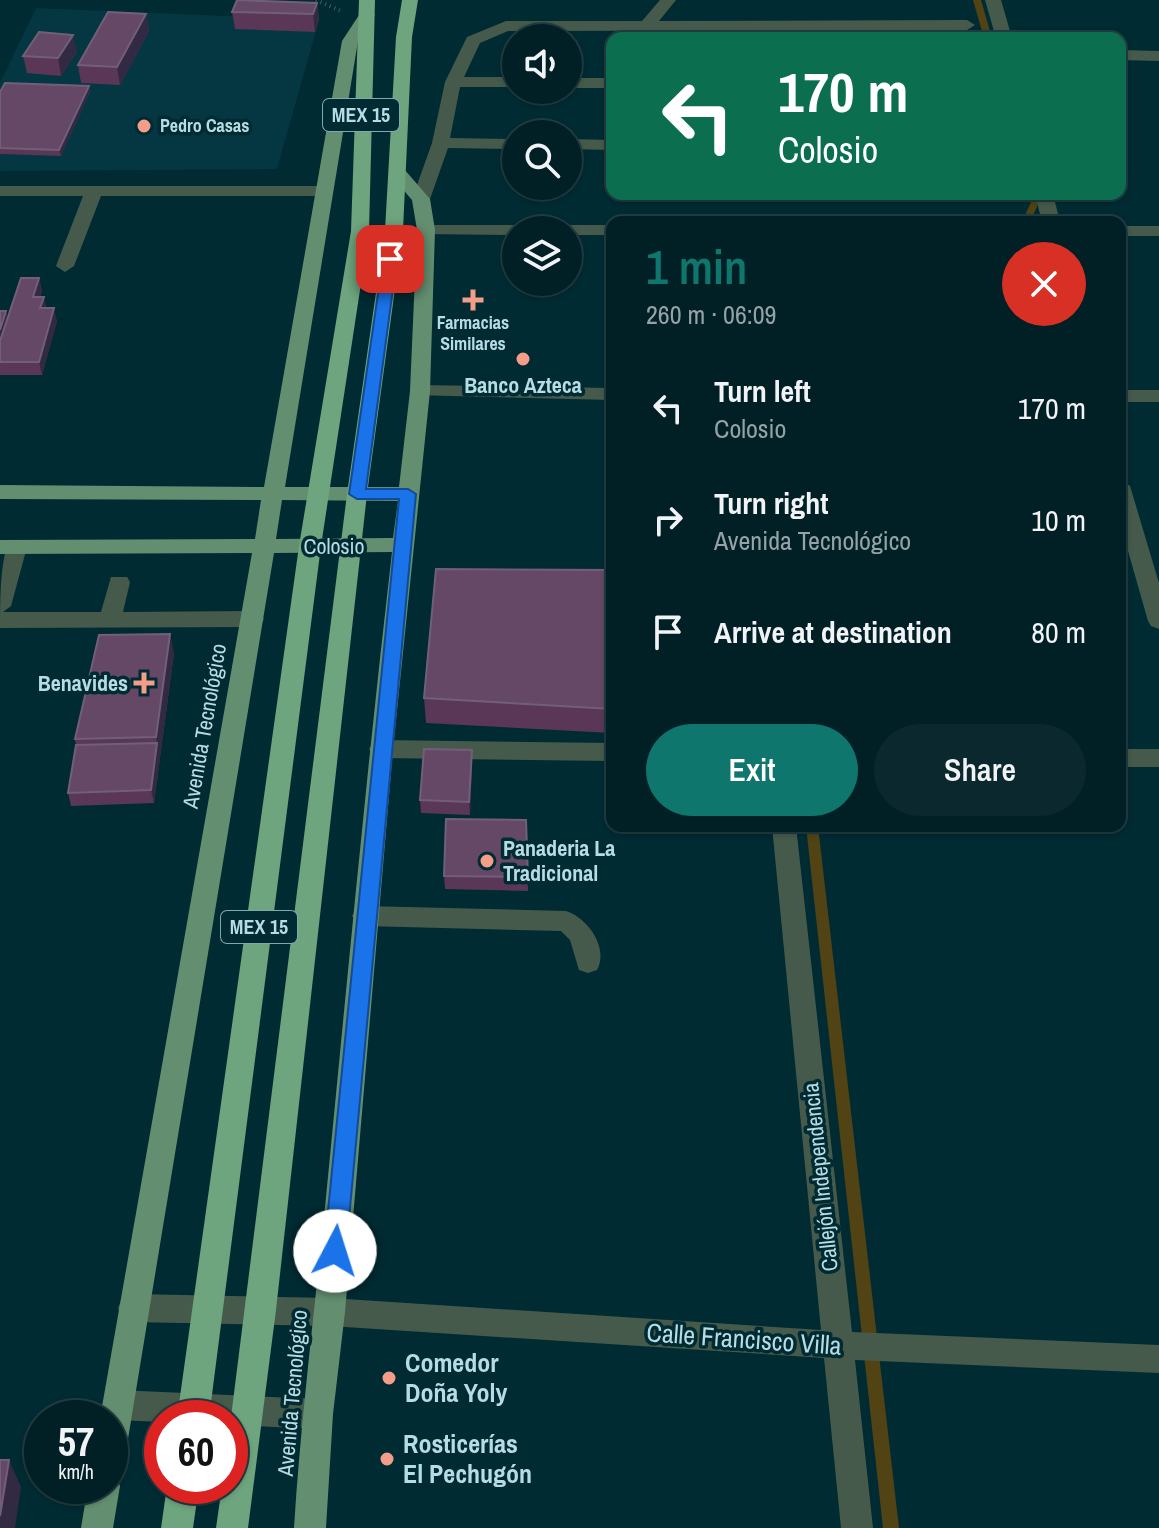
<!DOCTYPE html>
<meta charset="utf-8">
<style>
:root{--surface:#002026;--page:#0a282e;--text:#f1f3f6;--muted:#95a3a7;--line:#223e43;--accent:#0f766e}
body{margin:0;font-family:"Archivo Narrow",sans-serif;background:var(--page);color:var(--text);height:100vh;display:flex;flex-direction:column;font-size:30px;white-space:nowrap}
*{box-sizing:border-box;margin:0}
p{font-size:26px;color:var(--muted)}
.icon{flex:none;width:44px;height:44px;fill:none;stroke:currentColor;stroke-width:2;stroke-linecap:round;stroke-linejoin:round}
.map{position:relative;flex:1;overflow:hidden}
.panel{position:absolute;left:606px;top:216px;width:520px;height:616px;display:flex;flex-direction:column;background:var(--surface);border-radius:16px;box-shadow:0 2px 6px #0004,0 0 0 2px var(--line)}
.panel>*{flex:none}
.hud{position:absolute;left:606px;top:32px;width:520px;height:168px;border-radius:16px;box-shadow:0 2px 6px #0004,0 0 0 2px var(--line);background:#0b6e4f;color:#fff;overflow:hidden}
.controls{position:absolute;left:502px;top:24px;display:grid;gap:16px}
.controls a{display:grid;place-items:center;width:80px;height:80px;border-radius:50%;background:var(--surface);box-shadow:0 2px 6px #0004,0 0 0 2px var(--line);font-size:40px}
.speed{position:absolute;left:24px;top:1400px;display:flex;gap:16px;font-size:40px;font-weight:700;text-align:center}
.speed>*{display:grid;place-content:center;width:104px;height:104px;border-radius:50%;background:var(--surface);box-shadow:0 2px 6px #0004,0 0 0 2px var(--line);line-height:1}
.speed small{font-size:20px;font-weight:400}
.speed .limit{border:12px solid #d22;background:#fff;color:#111}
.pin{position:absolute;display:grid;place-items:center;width:68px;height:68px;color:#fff;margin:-34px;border-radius:16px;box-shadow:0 4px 12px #0006}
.me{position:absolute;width:88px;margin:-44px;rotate:5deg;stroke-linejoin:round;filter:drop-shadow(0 0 6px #0008)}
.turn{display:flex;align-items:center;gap:28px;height:168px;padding:0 40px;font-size:36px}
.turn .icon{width:104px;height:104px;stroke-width:2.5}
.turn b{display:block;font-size:56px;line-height:68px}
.round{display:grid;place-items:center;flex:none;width:84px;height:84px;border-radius:42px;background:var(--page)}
.summary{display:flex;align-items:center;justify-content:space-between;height:136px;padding:0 40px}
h1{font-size:48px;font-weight:600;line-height:60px;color:var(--accent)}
.button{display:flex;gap:16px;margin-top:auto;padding:16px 40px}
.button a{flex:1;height:92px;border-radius:48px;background:var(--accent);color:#fff;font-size:32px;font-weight:600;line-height:92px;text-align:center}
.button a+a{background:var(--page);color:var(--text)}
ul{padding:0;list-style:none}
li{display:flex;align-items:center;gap:24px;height:112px;padding:0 40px}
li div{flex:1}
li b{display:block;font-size:30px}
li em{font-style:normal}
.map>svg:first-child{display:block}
.built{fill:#043741}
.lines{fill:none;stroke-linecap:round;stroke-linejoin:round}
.stream{fill:#514314;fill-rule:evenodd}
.path{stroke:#3a636b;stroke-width:4;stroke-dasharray:1 4;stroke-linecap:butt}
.minor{fill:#455a4b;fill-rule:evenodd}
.major{fill:#638f70;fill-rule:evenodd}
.highway{fill:#6ea47e;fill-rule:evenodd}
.wall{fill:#5a3657}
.shaded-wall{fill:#322a42}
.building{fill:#644866;stroke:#715f7a;stroke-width:2}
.route{fill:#1a73e8;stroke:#114b97;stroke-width:2}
.poi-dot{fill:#f49e8a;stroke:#002b33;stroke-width:3}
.labels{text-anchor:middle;stroke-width:7;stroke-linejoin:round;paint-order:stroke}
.far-poi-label{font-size:18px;font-weight:bold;fill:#b8dce4;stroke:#002b33;text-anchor:start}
.shield{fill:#002b33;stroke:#81a7af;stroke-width:2}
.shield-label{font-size:20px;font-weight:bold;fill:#b8dce4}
.poi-label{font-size:22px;font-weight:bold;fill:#b8dce4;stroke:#002b33}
.street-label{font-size:22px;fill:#b8dce4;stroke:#002b33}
.near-street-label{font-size:26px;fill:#b8dce4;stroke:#002b33}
.near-poi-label{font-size:26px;font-weight:bold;fill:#b8dce4;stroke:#002b33;text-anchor:start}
</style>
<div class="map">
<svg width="1159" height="1528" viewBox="0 0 1159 1528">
<rect width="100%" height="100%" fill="#002b33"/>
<!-- built -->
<path class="built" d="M36,8L319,20L277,169L0,171V83Z"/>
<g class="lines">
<!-- stream -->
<g class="stream">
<path d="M973,0H981L992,38H984Z"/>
<path d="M1028,194H1036L1039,202L1030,222H1022L1031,202Z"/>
<path d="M806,826H818L899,1528H883Z"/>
</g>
<!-- path -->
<path class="path" d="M316,0L341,11"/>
<!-- minor -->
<g class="minor">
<path d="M660,0H676L659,21L967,20L975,25L967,30L508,31L480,43L464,77H516V87H460L450,138L516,139V149L448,148L430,199L427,203H415L412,199L432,143L445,82L467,37L506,21H642Z"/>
<path d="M985,0H1001L1012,38H996Z"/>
<path d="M1120,50L1159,51V61L1120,60Z"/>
<rect x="568" y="78" width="44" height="10"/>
<path d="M568,139L612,140V150L568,149Z"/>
<path d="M0,186H324L333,191L324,196H101L74,266L65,272L56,266L83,196H0Z"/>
<path d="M1035,194H1053L1060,222H1042Z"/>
<path d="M426,225H612V235H568V230H516V235L420,234L417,230L420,226Z"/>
<rect x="1120" y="226" width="39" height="10"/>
<path d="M420,385L612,388V400L413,395L410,391L413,387Z"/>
<rect x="1120" y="390" width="39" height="12"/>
<path d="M1120,479L1130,486L1159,583V629L1151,626L1148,621L1120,523Z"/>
<path d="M16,540L24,542L27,547L11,606L3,612H101L111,577H127L130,582L123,612L253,611L261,614L264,619L261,624L253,627L0,628C0,600 0,566 8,542Z"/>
<path d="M381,740L612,743V761L381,758L373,755L369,749L373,743Z"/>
<rect x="1120" y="749" width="39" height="18"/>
<path d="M772,826H796L852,1332L1159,1345V1373L855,1360L873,1528H841L824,1358L330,1326L133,1322L122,1318L118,1308L122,1298L133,1294L330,1298L821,1330Z"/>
<path d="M365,906L566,911C588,918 609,948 597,970L588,973L579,970L570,940L561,931L365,926L356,923L352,916L356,909Z"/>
<path d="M118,1390L317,1399L328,1404L333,1414L328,1424L317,1429L230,1425V1418H162V1422L118,1420L107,1415L102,1405L107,1395Z"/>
</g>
<!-- major -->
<g class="major">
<path d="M367,10L375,15L358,41L285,487H399L410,391L417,230L412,200L389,173L398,168L404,169L430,199L435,230L430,391L393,749L345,1312L333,1414L326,1528H294C301,1417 315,1307 326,1197C347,982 367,767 392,552L274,553L126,1451L121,1462L110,1466V1418H100L252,553L0,554V540L255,539L261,500L0,499V485L264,487L342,41L361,12ZM282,500L398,501L393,538L276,539Z"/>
<path d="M110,1473L115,1475L120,1486L113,1528H81L88,1486H110Z"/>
</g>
<!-- highway -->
<g class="highway">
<path d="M359,0H375L369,231L321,546L209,1418H177L299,546L351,231Z"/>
<path d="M402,0H418L412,37L403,230L367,494L276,1310L248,1528H216L222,1486H230V1425L347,494L385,230L396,37Z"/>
<path d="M167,1486H199L193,1528H161Z"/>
</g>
</g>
<!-- wall -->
<g class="wall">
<path d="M317,3L319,20L315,32L235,29L232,12Z"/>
<path d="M146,14L149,31L120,85L81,83L78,65Z"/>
<path d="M77,52L61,76L27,73L23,56Z"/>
<path d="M89,86L90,92L61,156L0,154V92Z"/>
<path d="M39,278L42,291L40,297L46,308L57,321L42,375H0V311H6L7,319Z"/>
<path d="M612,570V733L426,723L424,698Z"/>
<path d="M174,653L154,803L71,806L68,793L76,745L75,739Z"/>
<path d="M472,763L470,815L421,813L420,800Z"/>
<path d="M526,820L528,891L445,889L444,876Z"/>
</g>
<!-- shaded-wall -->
<g class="shaded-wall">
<path d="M317,3L319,20L315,32L313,14Z"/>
<path d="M146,14L149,31L120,85L117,67Z"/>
<path d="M73,35L77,52L61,76L58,58Z"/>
<path d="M89,86L90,92L61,156L59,150Z"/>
<path d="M39,278L42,291L35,309L33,297Z"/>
<path d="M44,297L47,309L40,308Z"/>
<path d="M54,308L57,321L42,375L39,362Z"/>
<path d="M6,311L10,330L0,362V330Z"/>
<path d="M170,634L174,653L154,803L151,790L157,743L156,737Z"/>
<path d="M472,750V763L470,815L469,802Z"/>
<path d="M9,1460L21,1487L15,1528H0V1516Z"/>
</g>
<!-- building -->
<g class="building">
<path d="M237,0L317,3L313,14L232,12Z"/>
<path d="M108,12L146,14L117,67L78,65Z"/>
<path d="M39,32L73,35L58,58L23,56Z"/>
<path d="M5,83L89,86L59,150L0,148V92Z"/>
<path d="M21,278H39L33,297H44L40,308H54L39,362H0V341Z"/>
<path d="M0,311H6L0,330Z"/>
<path d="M436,569L612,570V709L424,698Z"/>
<path d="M170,634L156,737L75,739L99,635Z"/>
<path d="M157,743L151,790L68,793L76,745Z"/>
<path d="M424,749L472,750L469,802L420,800Z"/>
<path d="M446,819L526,820L528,877L444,876Z"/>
<path d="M0,1460H9L0,1516Z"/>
</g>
<!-- route -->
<path class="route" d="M390,255L397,259L366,489H408L416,494L346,1251L343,1258L335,1261L327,1258L324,1251L399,499H357L349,494L383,259Z"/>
<!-- markers -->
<g class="poi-dot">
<circle cx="144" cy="126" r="8"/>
<path d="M469 288h8v8h8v8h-8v8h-8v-8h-8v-8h8z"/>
<circle cx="523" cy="359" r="8"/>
<path d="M140 671h8v8h8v8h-8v8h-8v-8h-8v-8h8z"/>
<circle cx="487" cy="861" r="8"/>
<circle cx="389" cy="1378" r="8"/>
<circle cx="387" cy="1459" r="8"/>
</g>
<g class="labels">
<!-- far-poi labels -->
<g class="far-poi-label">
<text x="160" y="132">Pedro Casas</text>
<text x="473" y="329" text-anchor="middle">Farmacias<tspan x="473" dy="21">Similares</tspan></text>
</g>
<!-- shield labels -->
<g class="shield">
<rect x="323" y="99" width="76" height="32" rx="6"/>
<rect x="221" y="911" width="76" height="32" rx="6"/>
</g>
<g class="shield-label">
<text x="361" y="122">MEX 15</text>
<text x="259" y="934">MEX 15</text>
</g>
<!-- poi labels -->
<g class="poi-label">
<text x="523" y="393">Banco Azteca</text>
<text x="128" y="691" text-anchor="end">Benavides</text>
<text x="503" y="856" text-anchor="start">Panaderia La<tspan x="503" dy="25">Tradicional</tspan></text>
</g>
<!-- street labels -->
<g class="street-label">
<text x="334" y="554">Colosio</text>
<text transform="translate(204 726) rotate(-80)" y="8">Avenida Tecnológico</text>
<text transform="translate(820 1177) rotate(-96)" y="8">Callejón Independencia</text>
<text transform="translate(292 1393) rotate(-85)" y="8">Avenida Tecnológico</text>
</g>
<!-- near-street labels -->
<g class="near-street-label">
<text transform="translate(744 1339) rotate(4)" y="9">Calle Francisco Villa</text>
</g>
<!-- near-poi labels -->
<g class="near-poi-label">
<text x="405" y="1372">Comedor<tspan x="405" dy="30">Doña Yoly</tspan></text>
<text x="403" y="1453">Rosticerías<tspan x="403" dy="30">El Pechugón</tspan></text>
</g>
</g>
</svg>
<div class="controls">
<a><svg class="icon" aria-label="sound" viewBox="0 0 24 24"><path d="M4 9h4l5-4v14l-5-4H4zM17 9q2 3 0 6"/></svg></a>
<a><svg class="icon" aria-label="search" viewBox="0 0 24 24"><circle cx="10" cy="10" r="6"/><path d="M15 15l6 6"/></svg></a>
<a><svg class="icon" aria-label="layers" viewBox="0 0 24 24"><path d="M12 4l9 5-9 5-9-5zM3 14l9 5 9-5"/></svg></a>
</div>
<div class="speed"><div>57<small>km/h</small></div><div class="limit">60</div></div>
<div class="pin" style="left:390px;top:259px;background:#d93025"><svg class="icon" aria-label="arrive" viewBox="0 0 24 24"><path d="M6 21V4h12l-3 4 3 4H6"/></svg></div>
<svg class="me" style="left:335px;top:1251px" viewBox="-20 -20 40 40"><circle r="19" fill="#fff"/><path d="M0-13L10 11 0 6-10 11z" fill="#1a73e8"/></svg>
<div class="hud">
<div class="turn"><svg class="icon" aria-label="left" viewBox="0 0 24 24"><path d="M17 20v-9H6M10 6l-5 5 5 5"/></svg><div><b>170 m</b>Colosio</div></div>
</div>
<section class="panel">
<div class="summary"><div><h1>1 min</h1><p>260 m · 06:09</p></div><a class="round" style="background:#d93025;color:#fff"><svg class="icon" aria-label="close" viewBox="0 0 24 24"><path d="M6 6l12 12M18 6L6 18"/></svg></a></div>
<ul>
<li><svg class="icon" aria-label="left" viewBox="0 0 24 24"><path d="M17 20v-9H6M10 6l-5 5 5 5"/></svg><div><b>Turn left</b><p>Colosio</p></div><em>170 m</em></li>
<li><svg class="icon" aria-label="right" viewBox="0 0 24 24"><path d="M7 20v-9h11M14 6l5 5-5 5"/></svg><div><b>Turn right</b><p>Avenida Tecnológico</p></div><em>10 m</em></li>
<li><svg class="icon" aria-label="arrive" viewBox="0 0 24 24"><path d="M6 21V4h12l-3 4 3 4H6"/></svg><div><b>Arrive at destination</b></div><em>80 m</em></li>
</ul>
<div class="button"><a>Exit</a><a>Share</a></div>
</section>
</div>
